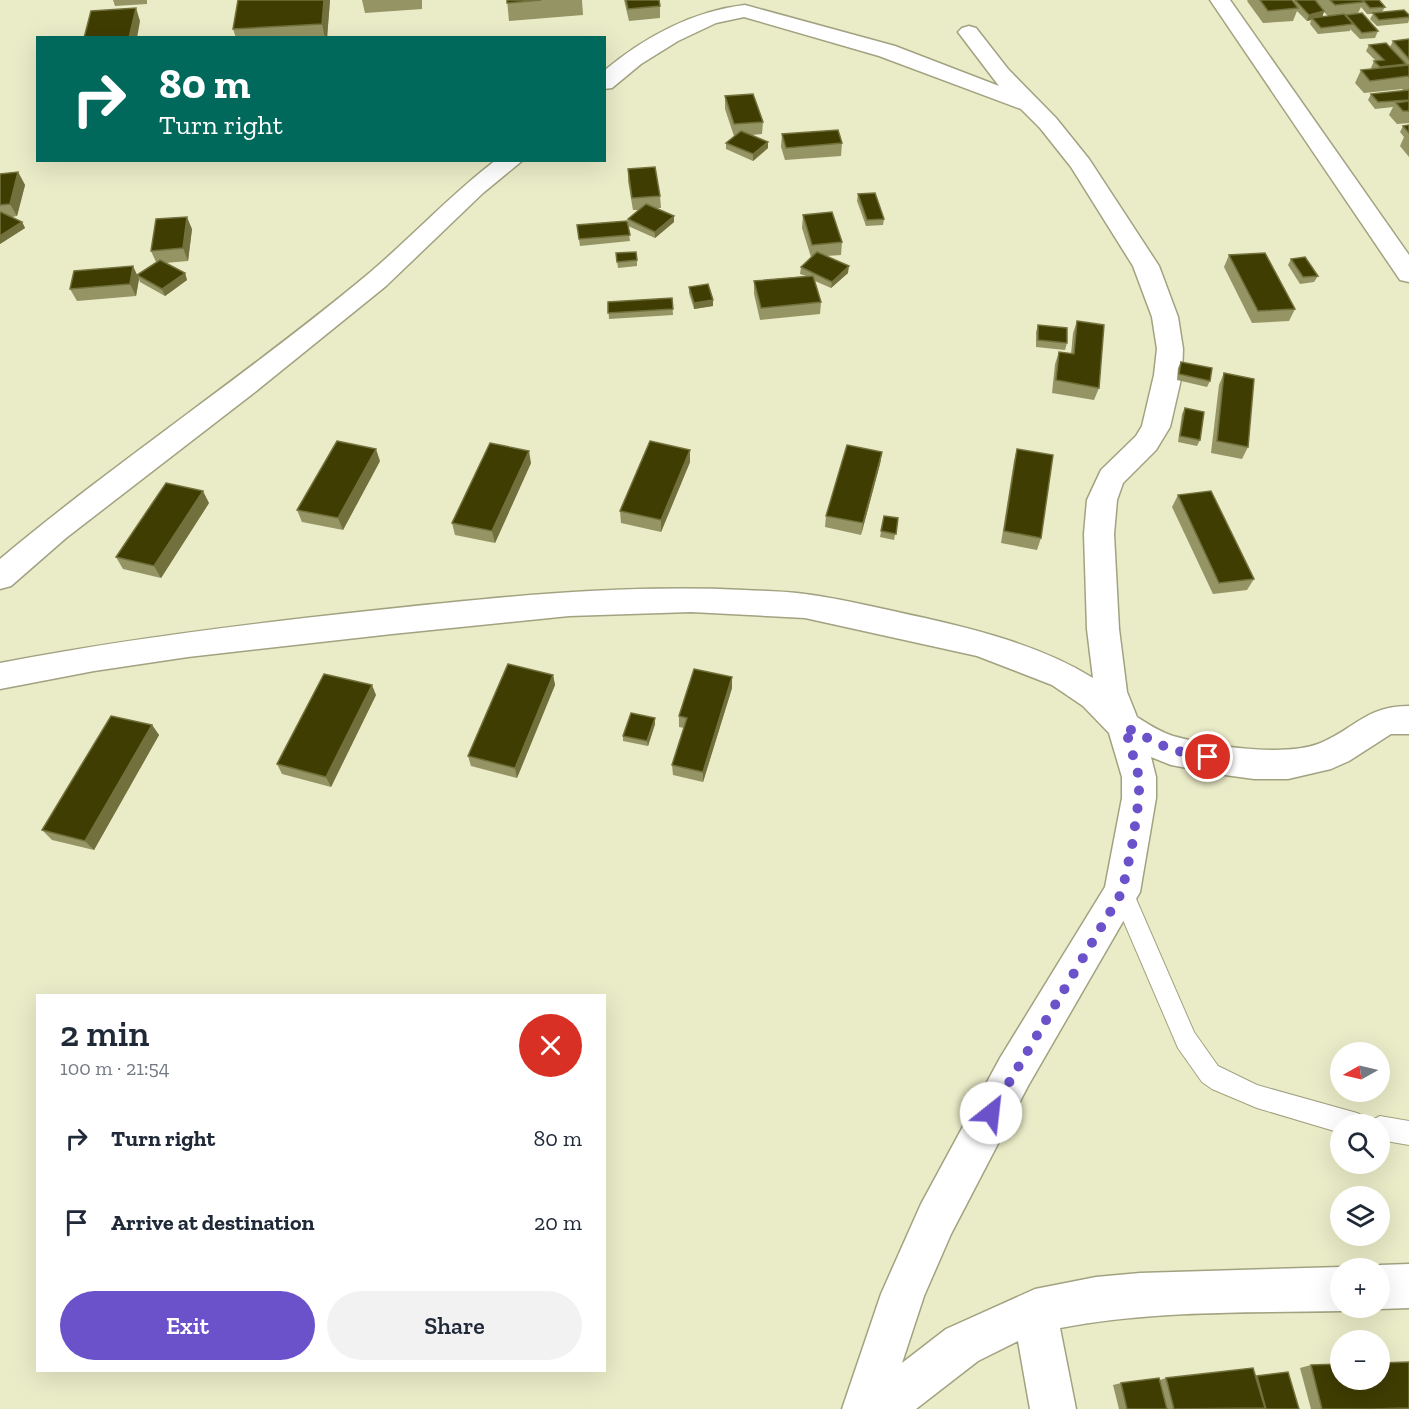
<!DOCTYPE html>
<meta charset="utf-8">
<style>
:root{--surface:#fff;--page:#f2f2f3;--text:#1f2937;--muted:#747a83;--accent:#6b52cb}
body{margin:0;font-family:"Zilla Slab",serif;background:var(--page);color:var(--text);height:100vh;display:flex;flex-direction:column;font-size:22px;white-space:nowrap}
*{box-sizing:border-box;margin:0}
p{font-size:20px;color:var(--muted)}
.icon{flex:none;width:33px;height:33px;fill:none;stroke:currentColor;stroke-width:2;stroke-linecap:round;stroke-linejoin:round}
.map{position:relative;flex:1;overflow:hidden}
.drawer{position:absolute;left:36px;top:994px;width:570px;height:378px;display:flex;flex-direction:column;background:var(--surface);border-radius:0px;box-shadow:0 6px 24px #0002}
.drawer>*{flex:none}
.guide{position:absolute;left:36px;top:36px;width:570px;height:126px;border-radius:0px;box-shadow:0 6px 24px #0002;background:#00695c;color:#fff;overflow:hidden}
.needle{width:39px;rotate:262deg}
.tools{position:absolute;left:1330px;top:1042px;display:grid;gap:12px}
.tools a{display:grid;place-items:center;width:60px;height:60px;border-radius:50%;background:var(--surface);box-shadow:0 6px 24px #0002;font-size:30px}
.pin{position:absolute;display:grid;place-items:center;width:51px;height:51px;color:#fff;margin:-26px;border:3px solid #fff;border-radius:50%;box-shadow:0 2px 6px #0007}
.me{position:absolute;width:66px;margin:-33px;rotate:29deg;stroke-linejoin:round;filter:drop-shadow(0 0 4px #0008)}
.turn{display:flex;align-items:center;gap:21px;height:126px;padding:0 24px;font-size:27px}
.turn .icon{width:78px;height:78px;stroke-width:2.5}
.turn b{display:block;font-size:42px;line-height:51px}
.round{display:grid;place-items:center;flex:none;width:63px;height:63px;border-radius:32px;background:var(--page)}
.overview{display:flex;align-items:center;justify-content:space-between;height:102px;padding:0 24px}
h1{font-size:36px;font-weight:600;line-height:45px}
.cta{display:flex;gap:12px;margin-top:auto;padding:12px 24px}
.cta a{flex:1;height:69px;border-radius:36px;background:var(--accent);color:#fff;font-size:24px;font-weight:600;line-height:69px;text-align:center}
.cta a+a{background:var(--page);color:var(--text)}
ul{padding:0;list-style:none}
li{display:flex;align-items:center;gap:18px;height:84px;padding:0 24px}
li div{flex:1}
li b{display:block;font-size:22px}
li em{font-style:normal}
.map>svg:first-child{display:block}
.lines{fill:none;stroke-linecap:round;stroke-linejoin:round}
.service-casing{stroke:#a2a281;stroke-width:2}
.minor-casing{stroke:#a2a281;stroke-width:3}
.service{fill:#fff;fill-rule:evenodd}
.minor{fill:#fff;fill-rule:evenodd}
.wall{fill:#949464;fill-rule:evenodd}
.shaded-wall{fill:#72713d}
.building{fill:#3f3d02;stroke:#72713d;stroke-width:1.5}
.route{stroke:#6b52cb;stroke-width:10;stroke-dasharray:0 18}
</style>
<div class="map">
<svg width="1409" height="1409" viewBox="0 0 1409 1409">
<rect width="100%" height="100%" fill="#eaebc7"/>
<g class="lines">
<!-- service casing -->
<g class="service-casing">
<g id="service">
<path d="M1122,882L1130,885L1194,1032L1218,1066L1257,1085L1357,1113L1365,1117L1369,1125H1341V1133L1257,1108L1212,1089L1202,1082L1178,1048L1111,892L1114,885Z"/>
<path d="M1380,1116L1409,1121V1145L1380,1140V1125H1369L1372,1120Z"/>
</g>
</g>
<!-- minor casing -->
<g class="minor-casing">
<g id="minor">
<path d="M1210,0H1230L1409,255V282L1400,280Z"/>
<path d="M745,5L895,46L999,86L958,32L962,28L969,26L976,28L1008,69L1056,118L1089,159L1159,266L1178,317L1183,349L1182,375L1170,427L1156,450L1123,483L1117,500L1114,534L1119,629L1127,692L1137,717C1148,724 1160,732 1173,736C1209,746 1283,757 1318,744C1354,730 1365,706 1409,706V734H1391L1349,761L1331,769L1288,779H1254L1225,775L1171,765L1151,757L1156,777V798L1140,892L1028,1086L951,1234L924,1296L902,1363L946,1329L1035,1289L1096,1277L1140,1273L1341,1267L1345,1269H1341V1308H1347L1341,1311C1248,1313 1152,1310 1060,1328L1076,1409H1030L1018,1341L978,1361L916,1409H842L881,1294L921,1204L1000,1058L1105,887L1122,798V777L1109,733L1083,706L1052,685L977,656L805,618L691,612L569,616L392,634L188,657L94,671L0,689V663C119,640 239,625 359,612C487,598 615,584 744,590C764,591 785,591 805,594C845,599 886,610 925,618C982,631 1043,647 1093,678L1087,629L1084,534L1087,500L1101,470L1136,436L1142,426L1154,375L1157,349L1152,317L1133,266L1071,167L1040,128L1021,109L879,56L744,17L716,23L678,41L641,64L612,88L604,89V71C644,37 693,11 745,5Z"/>
<path d="M496,160H523L483,193L386,286L255,392L66,538L11,586L0,589V559C118,460 248,374 367,275C411,238 450,195 496,160Z"/>
<path d="M1409,1264V1308L1380,1309L1379,1308L1380,1269H1371L1380,1265Z"/>
</g>
</g>
<!-- service -->
<use href="#service" class="service"/>
<!-- minor -->
<use href="#minor" class="minor"/>
</g>
<!-- wall -->
<g class="wall">
<path d="M113,0H147V4L115,6Z"/>
<path d="M330,0L327,38H236L233,29Z"/>
<path d="M362,0H422V9L365,13Z"/>
<path d="M507,0H582L583,15L509,21Z"/>
<path d="M624,0H659L660,6V18L629,21Z"/>
<path d="M1248,0H1292L1293,2L1294,0H1379L1385,7L1382,12L1409,15V20L1408,23L1377,26L1370,19L1373,14H1367L1361,7L1358,13L1378,31L1375,38L1360,39L1350,29V31L1318,34L1310,24L1311,20L1307,21L1297,11L1293,21L1263,23L1247,1ZM1324,12L1328,16L1322,17Z"/>
<path d="M1409,39V123L1397,124L1389,115L1393,107L1375,109L1368,100L1371,94L1404,91L1402,89L1364,93L1355,83L1361,70L1373,69L1371,68L1374,61H1376L1366,51L1369,45L1390,47L1393,41Z"/>
<path d="M725,96L763,122L762,134L752,135L768,142V148L753,161L726,149V143L734,136L725,109Z"/>
<path d="M1409,125V157L1400,146L1404,137L1400,132L1403,126Z"/>
<path d="M782,134L842,143L841,156L785,160L781,147Z"/>
<path d="M628,169L660,196L661,208H657L674,216V222L655,238L628,226L630,241L580,246L577,225L628,223V219L639,210H633L628,181Z"/>
<path d="M18,172L25,185L17,216L12,217L22,222L25,228L0,244V174Z"/>
<path d="M858,194L884,219L883,225L866,226L857,201Z"/>
<path d="M803,215L842,242L841,255L826,256L848,273L831,288L815,281L821,302L820,314L760,320L754,294V281L806,276L800,274L801,267L811,257L802,228Z"/>
<path d="M192,229L188,261L165,263L185,273L187,280L165,296L140,282L139,279L136,296L77,301L70,289L137,275L156,262L151,251Z"/>
<path d="M616,253L637,260V266L618,268Z"/>
<path d="M1229,255L1295,309L1289,321L1252,323L1224,267Z"/>
<path d="M1291,259L1318,276L1314,282L1300,284L1288,265Z"/>
<path d="M689,287L713,306L694,309L689,293Z"/>
<path d="M672,298L673,315L609,319L608,302Z"/>
<path d="M1077,321L1099,388L1094,400L1052,393L1055,364L1059,352L1071,354L1073,333Z"/>
<path d="M1038,325L1067,343L1065,350L1036,347V332Z"/>
<path d="M1181,362L1210,381L1207,387L1177,380L1178,368Z"/>
<path d="M1224,373L1248,447L1242,459L1211,453L1219,385Z"/>
<path d="M1185,408L1200,440L1197,446L1178,442L1182,414Z"/>
<path d="M1017,449L1041,538L1037,550L1001,543L1014,461Z"/>
<path d="M882,452L880,464L861,535L825,527L826,516Z"/>
<path d="M380,461L343,530L302,522L297,510Z"/>
<path d="M690,462L661,532L621,523L620,511Z"/>
<path d="M531,463L495,543L455,535L452,523Z"/>
<path d="M1178,495L1254,579L1247,590L1213,594L1172,507Z"/>
<path d="M209,503L161,578L123,569L116,557Z"/>
<path d="M884,516L898,518L894,540L880,537Z"/>
<path d="M553,675L555,685L517,778L471,766L468,756Z"/>
<path d="M732,688L703,782L673,775L672,765L684,728L679,727V716Z"/>
<path d="M376,695L331,787L282,774L277,764Z"/>
<path d="M655,724L648,746L623,741V736Z"/>
<path d="M152,725L159,735L94,850L52,840L42,830Z"/>
<path d="M1409,1362V1409H1311L1300,1368L1311,1365Z"/>
<path d="M1288,1372L1299,1409H1119L1113,1385L1121,1383L1160,1380L1166,1378L1255,1376Z"/>
</g>
<!-- shaded-wall -->
<g class="shaded-wall">
<path d="M324,0H330L327,38H325L322,24Z"/>
<path d="M136,8L140,21L137,38H129Z"/>
<path d="M1324,11L1322,18H1312L1311,20L1307,21L1309,15Z"/>
<path d="M1406,64L1403,70L1377,73L1380,67Z"/>
<path d="M768,142V148L753,161V154Z"/>
<path d="M18,172L25,185L17,216L10,204Z"/>
<path d="M674,216V222L655,238V232Z"/>
<path d="M187,217L192,229L188,261L183,248Z"/>
<path d="M22,222L25,228L0,244V236Z"/>
<path d="M133,266L139,279L136,296L130,284Z"/>
<path d="M849,266L848,273L831,288L832,282Z"/>
<path d="M185,273L187,280L165,296L162,289Z"/>
<path d="M713,300V306L694,309V303Z"/>
<path d="M376,449L380,461L343,530L338,518Z"/>
<path d="M690,450V462L661,532V520Z"/>
<path d="M529,451L531,463L495,543L492,531Z"/>
<path d="M882,452L880,464L861,535L863,523Z"/>
<path d="M203,491L209,503L161,578L154,566Z"/>
<path d="M553,675L555,685L517,778L515,768Z"/>
<path d="M732,677V688L703,782V772Z"/>
<path d="M372,685L376,695L331,787L326,777Z"/>
<path d="M655,718V724L648,746L647,741Z"/>
<path d="M152,725L159,735L94,850L85,841Z"/>
</g>
<!-- building -->
<g class="building">
<path d="M238,0H324L322,24L233,29Z"/>
<path d="M507,0H541L507,3Z"/>
<path d="M626,0H659L660,6L628,9Z"/>
<path d="M1260,0H1292L1298,8L1268,11Z"/>
<path d="M1295,0H1315L1324,11L1309,15Z"/>
<path d="M1330,0H1362L1363,2L1335,5Z"/>
<path d="M1363,0H1379L1385,7L1370,8Z"/>
<path d="M136,8L129,38H84L91,11Z"/>
<path d="M1404,10L1409,15V17L1379,20L1373,13Z"/>
<path d="M1362,13L1378,31L1362,33L1346,15Z"/>
<path d="M1344,14L1353,24L1321,28L1312,18Z"/>
<path d="M1409,39V59L1393,41Z"/>
<path d="M1386,43L1406,64L1380,67L1374,61L1384,60L1369,45Z"/>
<path d="M1409,65V77L1408,76L1370,81L1361,70Z"/>
<path d="M1409,90V100L1378,102L1371,94Z"/>
<path d="M753,94L763,122L734,124L725,96Z"/>
<path d="M1409,101V111H1403L1396,103Z"/>
<path d="M1409,125V133L1403,126Z"/>
<path d="M838,130L842,143L786,148L782,134Z"/>
<path d="M741,131L768,142L753,154L726,143Z"/>
<path d="M655,167L660,196L632,198L628,169Z"/>
<path d="M18,172L10,204L0,205V174Z"/>
<path d="M875,193L884,219L867,220L858,194Z"/>
<path d="M646,204L674,216L655,232L628,219Z"/>
<path d="M0,212H1L22,222L0,236Z"/>
<path d="M832,212L842,242L812,245L803,215Z"/>
<path d="M187,217L183,248L151,251L156,219Z"/>
<path d="M627,221L630,235L579,239L577,225Z"/>
<path d="M636,252L637,260L617,262L616,253Z"/>
<path d="M817,252L849,266L832,282L801,267Z"/>
<path d="M1265,253L1295,309L1258,311L1229,255Z"/>
<path d="M1305,257L1318,276L1303,277L1291,259Z"/>
<path d="M160,260L185,273L162,289L137,275Z"/>
<path d="M133,266L130,284L70,289L74,271Z"/>
<path d="M813,276L821,302L761,308L754,281Z"/>
<path d="M708,284L713,300L694,303L689,287Z"/>
<path d="M672,298L673,309L608,313V302Z"/>
<path d="M1077,321L1104,325L1099,388L1056,380L1059,352L1074,354Z"/>
<path d="M1038,325L1067,328V343L1038,340Z"/>
<path d="M1181,362L1212,368L1210,381L1179,374Z"/>
<path d="M1224,373L1254,379L1248,447L1217,441Z"/>
<path d="M1185,408L1204,412L1200,440L1180,436Z"/>
<path d="M337,441L376,449L338,518L297,510Z"/>
<path d="M650,441L690,450L661,520L620,511Z"/>
<path d="M490,443L529,451L492,531L452,523Z"/>
<path d="M847,445L882,452L863,523L826,516Z"/>
<path d="M1017,449L1053,455L1041,538L1004,531Z"/>
<path d="M166,483L203,491L154,566L116,557Z"/>
<path d="M1211,491L1254,579L1219,583L1178,495Z"/>
<path d="M884,516L898,518L896,534L881,531Z"/>
<path d="M508,664L553,675L515,768L468,756Z"/>
<path d="M694,669L732,677L703,772L672,765L687,718L679,716Z"/>
<path d="M324,674L372,685L326,777L277,764Z"/>
<path d="M631,713L655,718L647,741L623,736Z"/>
<path d="M111,716L152,725L85,841L42,830Z"/>
<path d="M1409,1362V1408L1372,1409H1322L1311,1365L1341,1364V1380H1380V1363Z"/>
<path d="M1253,1368L1265,1408L1174,1409L1166,1378Z"/>
<path d="M1288,1372L1299,1409H1266L1257,1376Z"/>
<path d="M1159,1378L1167,1409H1127L1121,1383Z"/>
</g>
<g class="lines">
<!-- route -->
<path class="route" d="M991,1113L1122,892L1132,846L1139,798V777L1125,727L1172,750L1208,757"/>
</g>
</svg>
<div class="tools">
<a><svg class="needle" viewBox="-14 -14 28 28"><path d="M0-13l5 13h-10z" fill="#e53935"/><path d="M0 13l5-13h-10z" fill="#747a83"/></svg></a>
<a><svg class="icon" aria-label="search" viewBox="0 0 24 24"><circle cx="10" cy="10" r="6"/><path d="M15 15l6 6"/></svg></a>
<a><svg class="icon" aria-label="layers" viewBox="0 0 24 24"><path d="M12 4l9 5-9 5-9-5zM3 14l9 5 9-5"/></svg></a>
<a>+</a>
<a>−</a>
</div>
<div class="pin" style="left:1208px;top:757px;background:#d93025"><svg class="icon" aria-label="arrive" viewBox="0 0 24 24"><path d="M6 21V4h12l-3 4 3 4H6"/></svg></div>
<svg class="me" style="left:991px;top:1113px" viewBox="-20 -20 40 40"><circle r="19" fill="#fff"/><path d="M0-13L10 11 0 6-10 11z" fill="#6b52cb"/></svg>
<div class="guide">
<div class="turn"><svg class="icon" aria-label="right" viewBox="0 0 24 24"><path d="M7 20v-9h11M14 6l5 5-5 5"/></svg><div><b>80 m</b>Turn right</div></div>
</div>
<section class="drawer">
<div class="overview"><div><h1>2 min</h1><p>100 m · 21:54</p></div><a class="round" style="background:#d93025;color:#fff"><svg class="icon" aria-label="close" viewBox="0 0 24 24"><path d="M6 6l12 12M18 6L6 18"/></svg></a></div>
<ul>
<li><svg class="icon" aria-label="right" viewBox="0 0 24 24"><path d="M7 20v-9h11M14 6l5 5-5 5"/></svg><div><b>Turn right</b></div><em>80 m</em></li>
<li><svg class="icon" aria-label="arrive" viewBox="0 0 24 24"><path d="M6 21V4h12l-3 4 3 4H6"/></svg><div><b>Arrive at destination</b></div><em>20 m</em></li>
</ul>
<div class="cta"><a>Exit</a><a>Share</a></div>
</section>
</div>
